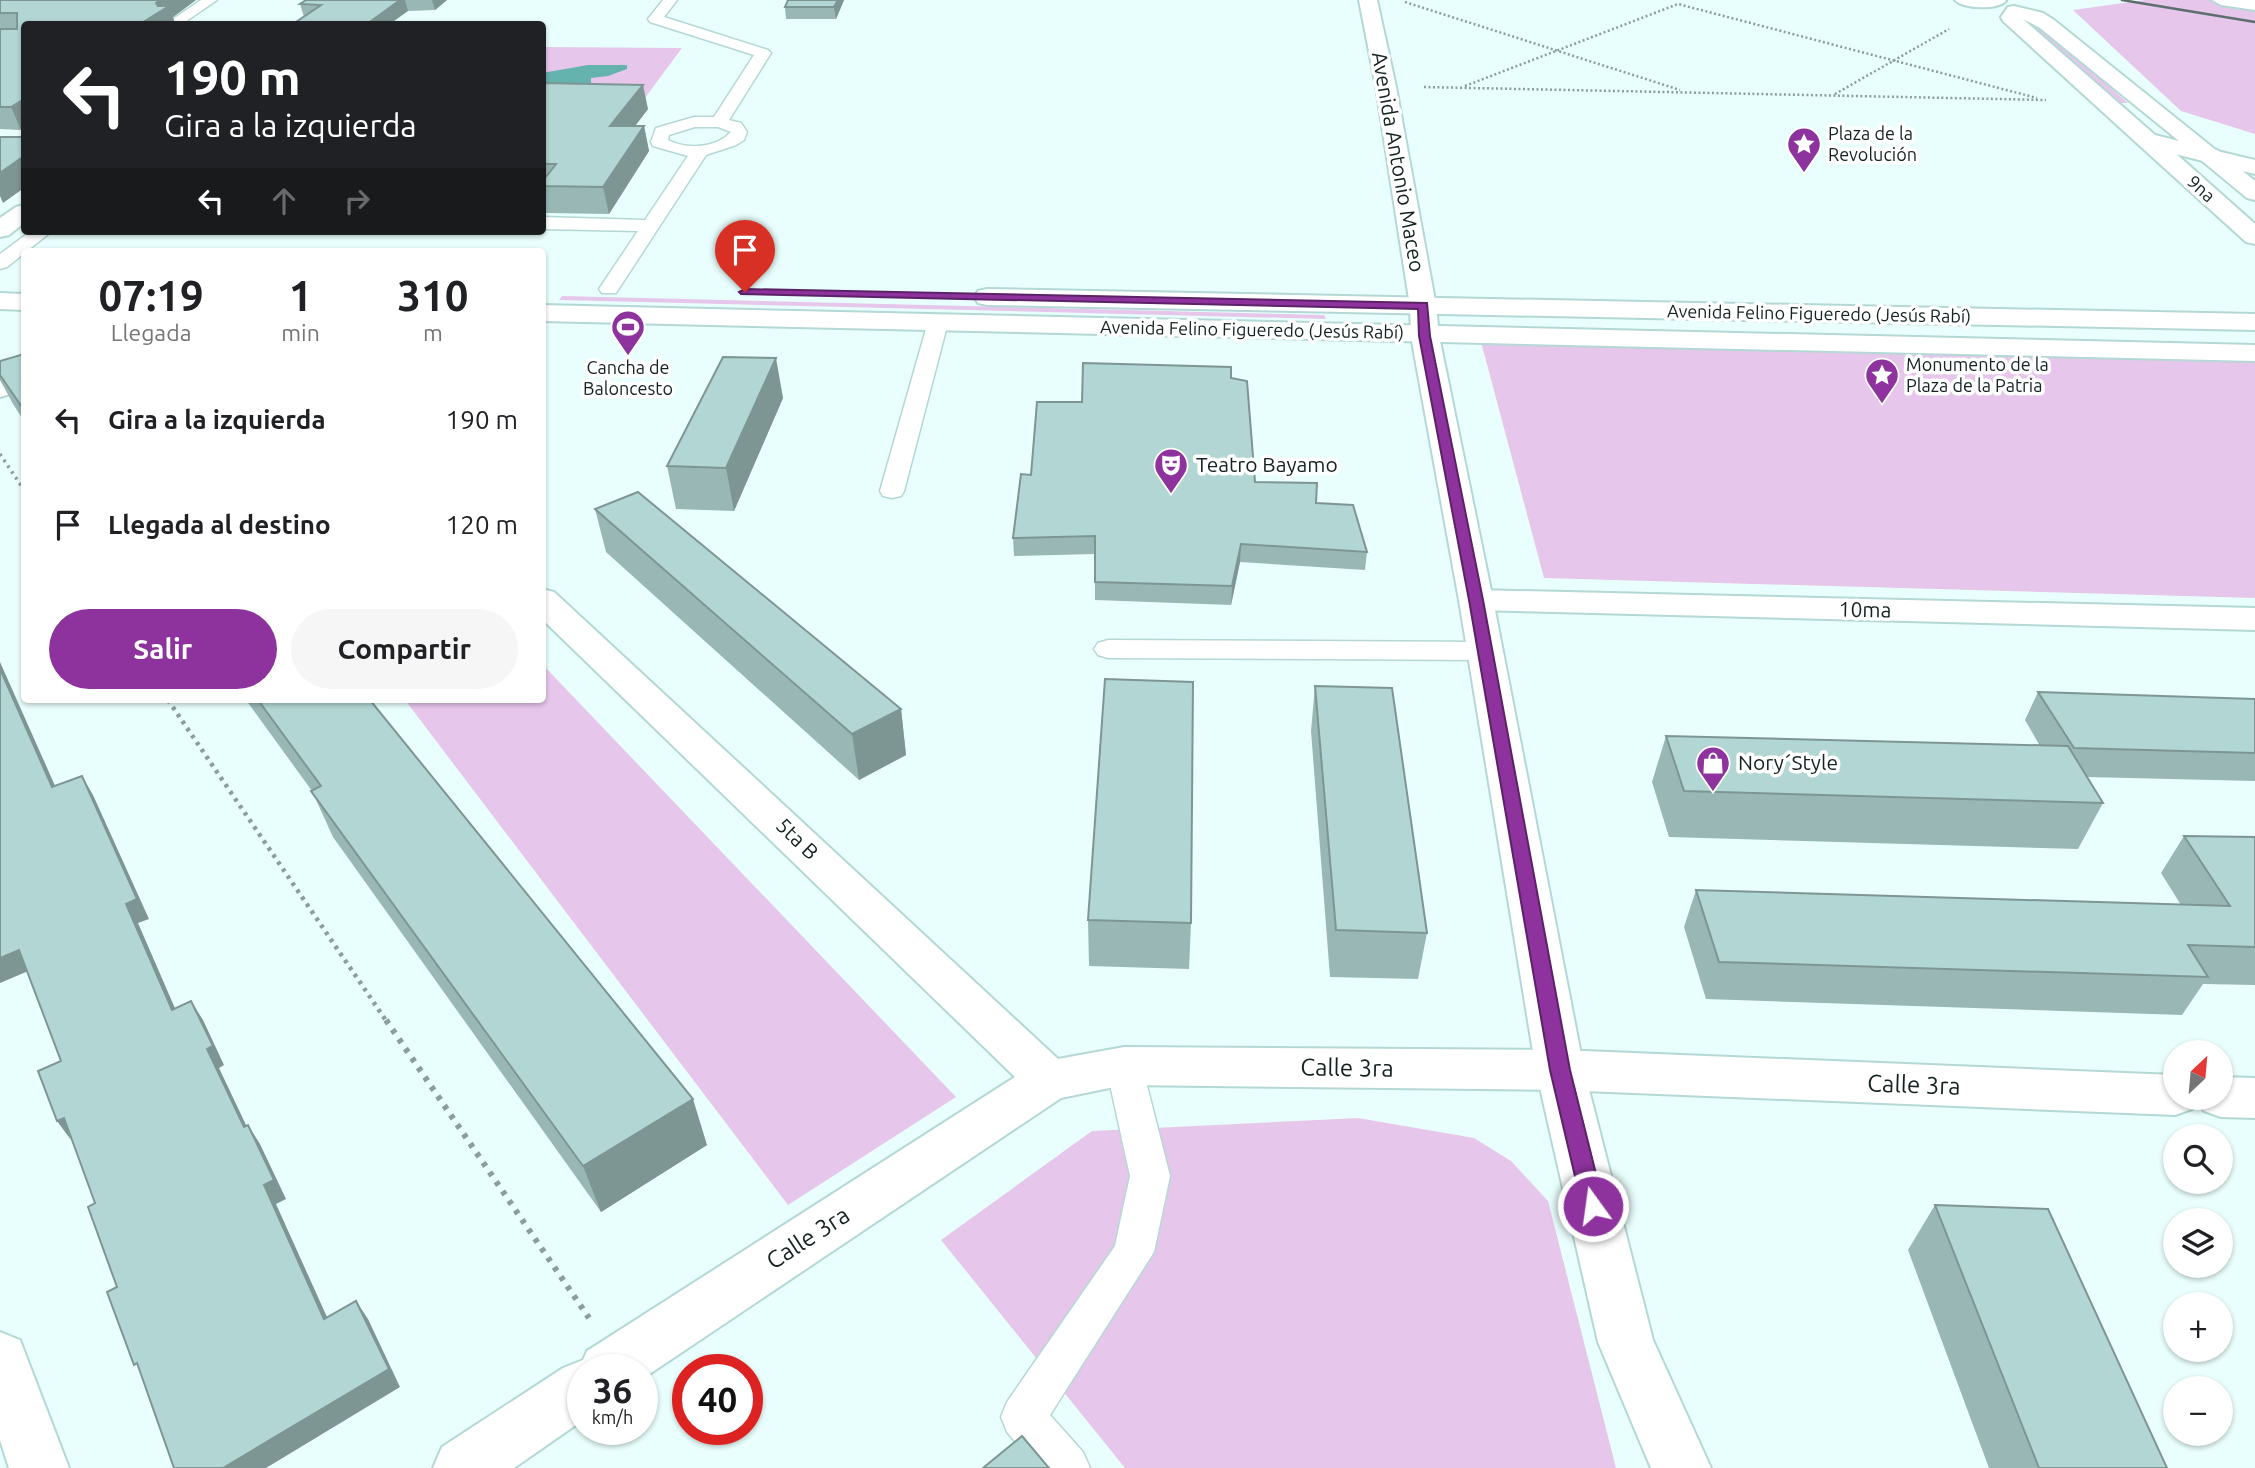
<!DOCTYPE html>
<html lang="es">
<meta charset="utf-8">
<style>
:root{--surface:#fff;--page:#f6f6f6;--text:#202124;--muted:#757577;--accent:#8e339e}
body{margin:0;font-family:Ubuntu,sans-serif;background:var(--page);color:var(--text);height:100vh;display:flex;flex-direction:column;font-size:26px;white-space:nowrap}
*{box-sizing:border-box;margin:0}
p{font-size:23px;color:var(--muted)}
.icon{flex:none;width:38px;height:38px;fill:none;stroke:currentColor;stroke-width:2;stroke-linecap:round;stroke-linejoin:round}
.map{position:relative;flex:1;overflow:hidden}
.details{position:absolute;left:21px;top:248px;width:525px;height:455px;display:flex;flex-direction:column;background:var(--surface);border-radius:7px;box-shadow:0 2px 5px #0004}
.details>*{flex:none}
.hud{position:absolute;left:21px;top:21px;width:525px;height:214px;border-radius:7px;box-shadow:0 2px 5px #0004;background:#202124;color:#fff;overflow:hidden}
.needle{width:46px;rotate:26deg}
.tools{position:absolute;left:2163px;top:1040px;display:grid;gap:14px}
.tools a{display:grid;place-items:center;width:70px;height:70px;border-radius:50%;background:var(--surface);box-shadow:0 2px 5px #0004;font-size:35px}
.speed{position:absolute;left:567px;top:1354px;display:flex;gap:14px;font-size:35px;font-weight:700;text-align:center}
.speed>*{display:grid;place-content:center;width:91px;height:91px;border-radius:50%;background:var(--surface);box-shadow:0 2px 5px #0004;line-height:1}
.speed small{font-size:18px;font-weight:400}
.speed .limit{border:10px solid #d22;background:#fff;color:#111}
.pin{position:absolute;display:grid;place-items:center;width:60px;height:60px;color:#fff;margin:-72px -30px;border-radius:50% 50% 50% 0;rotate:-45deg;box-shadow:0 0 7px #0007}
.pin .icon{rotate:45deg}
.me{position:absolute;width:77px;margin:-38px;rotate:346deg;stroke-linejoin:round;filter:drop-shadow(0 0 5px #0008)}
.turn{display:flex;align-items:center;gap:24px;height:147px;padding:0 28px;font-size:32px}
.turn .icon{width:91px;height:91px;stroke-width:2.5}
.turn b{display:block;font-size:49px;line-height:60px}
.lanes{display:flex;align-items:center;height:66px;padding:0 28px;background:#0003;justify-content:center;gap:35px;direction:ltr}
.lanes .off{opacity:.35}
.eta{display:flex;justify-content:space-evenly;align-items:center;height:119px;text-align:center}
.eta b{font-size:42px;font-weight:700;line-height:49px}
.button{display:flex;gap:14px;margin-top:auto;padding:14px 28px}
.button a{flex:1;height:80px;border-radius:42px;background:var(--accent);color:#fff;font-size:28px;font-weight:700;line-height:80px;text-align:center}
.button a+a{background:var(--page);color:var(--text)}
ul{padding:0;list-style:none}
li{display:flex;align-items:center;gap:21px;height:105px;padding:0 28px}
li div{flex:1}
li b{display:block;font-size:26px}
li em{font-style:normal}
.map>svg:first-child{display:block}
.green{fill:#e7c6ec}
.water{fill:#65b3ae}
.lines{fill:none;stroke-linecap:round;stroke-linejoin:round}
.service-casing{stroke:#b4d8d5;stroke-width:3}
.minor-casing{stroke:#b4d8d5;stroke-width:4}
.tertiary-casing{stroke:#b4d8d5;stroke-width:4}
.secondary-casing{stroke:#b4d8d5;stroke-width:4}
.path-far3{stroke:#8b9e9c;stroke-width:2.5;stroke-dasharray:2 2.5;stroke-linecap:butt}
.path-far2{stroke:#8b9e9c;stroke-width:3.5;stroke-dasharray:2.5 4.5;stroke-linecap:butt}
.path-far1{stroke:#8b9e9c;stroke-width:4.5;stroke-dasharray:3.5 5;stroke-linecap:butt}
.path{stroke:#8b9e9c;stroke-width:6;stroke-dasharray:4.5 7;stroke-linecap:butt}
.service{fill:#fff;fill-rule:evenodd}
.minor{fill:#fff;fill-rule:evenodd}
.tertiary{fill:#fff;fill-rule:evenodd}
.secondary{fill:#fff;fill-rule:evenodd}
.rail{stroke:#5d6e6d;stroke-width:2.5}
.wall{fill:#99b8b5}
.shaded-wall{fill:#7d9694}
.building{fill:#b2d6d3;stroke:#7d9694;stroke-width:2}
.route{fill:#8e339e;stroke:#5c2167;stroke-width:2}
.labels{text-anchor:middle;stroke-width:7;stroke-linejoin:round;paint-order:stroke}
.far-poi-label{font-size:18px;fill:#142221;stroke:#fff;text-anchor:start}
.far-street-label{font-size:18px;fill:#142221;stroke:#fff}
.street-label{font-size:21px;fill:#142221;stroke:#fff}
.poi-label{font-size:21px;fill:#142221;stroke:#fff;text-anchor:start}
.near-street-label{font-size:24px;fill:#142221;stroke:#fff}
</style>
<div class="map">
<svg width="2255" height="1468" viewBox="0 0 2255 1468">
<rect width="100%" height="100%" fill="#e9fffd"/>
<!-- green -->
<g class="green">
<path d="M2145,0H2255V134L2181,111L2073,10Z"/>
<path d="M2024,20L2034,21L2128,103H2117Z"/>
<path d="M543,47L682,48L639,106L543,105Z"/>
<path d="M562,296L1324,315L1326,319L559,300Z"/>
<path d="M1481,342L2255,360V598L1544,578Z"/>
<path d="M543,665L956,1097L788,1205L405,700H542Z"/>
<path d="M1358,1118L1474,1138L1511,1161L1548,1201L1616,1468H1125L941,1240L1092,1131Z"/>
</g>
<!-- water -->
<path class="water" d="M588,65H627V69L608,76L591,78V85L543,90L542,73Z"/>
<g class="lines">
<!-- service casing -->
<g class="service-casing">
<g id="service">
<path d="M201,0H217L182,24H166Z"/>
<path d="M663,0H677L664,17L768,50L771,53L729,120L741,123L747,132L744,140L736,145L706,155L616,293H602L599,289L638,231L542,229V217L645,220L688,156L653,146L651,142L656,128L694,117H714L754,55L650,22L648,19ZM695,127H718L731,132C716,148 687,150 668,140L669,135Z"/>
<path d="M31,231H52L7,267L0,269V254Z"/>
<path d="M938,316L945,318L948,322L904,491L901,496L892,498L883,496L880,491L928,322L931,318Z"/>
<path d="M1108,640L1485,642L1495,645L1499,651L1495,657L1485,660L1108,658L1098,655L1094,649L1098,643Z"/>
<path d="M1124,1051L1137,1055L1142,1066L1170,1176L1154,1252L1050,1415L1083,1452L1090,1468H1037L1007,1432L1001,1417L1007,1402L1115,1246L1130,1176L1106,1066L1111,1055Z"/>
</g>
</g>
<!-- minor casing -->
<g class="minor-casing">
<g id="minor">
<path d="M2212,0H2255V10L2221,5Z"/>
<path d="M24,205V223L9,235L0,237V218L16,207Z"/>
<path d="M24,372V390L0,397V379Z"/>
<path d="M542,589L554,592L1058,1059L1124,1047L1560,1050L2175,1075V1097H2221V1077L2255,1078V1118L2221,1117L2204,1111L2197,1099L2192,1109L2175,1115L1560,1090L1124,1085L1061,1098L642,1379V1370H583V1420L514,1468H433L442,1447L563,1368L583,1360L587,1351L1015,1077L542,619Z"/>
<path d="M1476,590L2255,608V630L1476,610L1464,607L1459,600L1464,593Z"/>
<path d="M0,1332L20,1340L69,1468H9L0,1440Z"/>
</g>
</g>
<!-- tertiary casing -->
<g class="tertiary-casing">
<g id="tertiary">
<path d="M1359,0H1377L1396,87L1436,306L1439,336L1493,600L1584,1070L1653,1340L1711,1468H1651L1598,1342L1536,1070L1459,600L1411,336L1410,306L1376,87Z"/>
<path d="M2147,133L2155,135L2255,224V244L2246,242L2139,145L2136,140L2139,135Z"/>
<path d="M2209,148L2217,150L2255,181V200L2247,198L2201,160L2198,155L2201,150Z"/>
</g>
</g>
<!-- secondary casing -->
<g class="secondary-casing">
<g id="secondary">
<path d="M1955,0H2005L2006,1C1997,10 1964,9 1955,0Z"/>
<path d="M2014,6L2043,13L2054,20L2217,151L2255,160V174L2139,145L2003,21L2001,17L2008,7ZM2023,19L2040,28L2179,141L2155,135Z"/>
<path d="M987,289L2255,314V330L987,305L978,303L974,297L978,291Z"/>
<path d="M0,293L24,294V310L0,309Z"/>
<path d="M542,305L2255,345V361L542,321Z"/>
</g>
</g>
<!-- path-far3 -->
<g class="path-far3">
<path d="M1405,2L1680,90"/>
<path d="M1465,86L1678,4L2037,98"/>
<path d="M1424,87L2046,100"/>
<path d="M1835,94L1949,29"/>
</g>
<!-- path-far2 -->
<path class="path-far2" d="M0,454L24,490"/>
<!-- path-far1 -->
<path class="path-far1" d="M168,700L387,1022"/>
<!-- path -->
<path class="path" d="M386,1020L589,1318"/>
<!-- service -->
<use href="#service" class="service"/>
<!-- minor -->
<use href="#minor" class="minor"/>
<!-- tertiary -->
<use href="#tertiary" class="tertiary"/>
<!-- secondary -->
<use href="#secondary" class="secondary"/>
<!-- rail -->
<path class="rail" d="M2122,0L2255,22"/>
</g>
<!-- wall -->
<g class="wall">
<path d="M0,0H196L173,17L24,24V128L21,130L0,129Z"/>
<path d="M306,0H447L435,10L408,11L304,17L300,4Z"/>
<path d="M788,0H844L836,19H786L785,7Z"/>
<path d="M542,83L648,109L635,126H644L649,151L609,214L546,213L542,200Z"/>
<path d="M24,354V421L13,404L0,380V361Z"/>
<path d="M1231,378L1255,482L1316,503L1367,552L1365,570L1240,562L1231,605L1095,600V554L1014,556L1013,538L1031,475L1082,402Z"/>
<path d="M783,398L734,511L676,509L667,466Z"/>
<path d="M595,509L901,709L906,755L859,780L606,552Z"/>
<path d="M1315,686L1427,933L1418,979L1330,977L1311,731Z"/>
<path d="M2038,692L2255,699V781L2087,777L2103,803L2078,849L1669,837L1652,782L1666,736L2040,746L2025,720Z"/>
<path d="M246,700H370L707,1145L601,1212L333,837L312,791Z"/>
<path d="M2184,836L2255,837V985L2203,984L2182,1015L1706,999L1684,927L1696,890L2181,905L2161,873Z"/>
<path d="M1088,920L1191,923L1189,969L1089,966Z"/>
<path d="M1935,1205L2167,1468H1989L1908,1250Z"/>
</g>
<!-- shaded-wall -->
<g class="shaded-wall">
<path d="M160,0H196L173,17L175,24H140L156,3Z"/>
<path d="M400,0H405L408,11L390,24H367Z"/>
<path d="M432,0H447L435,10Z"/>
<path d="M838,0H844L836,19L834,7Z"/>
<path d="M643,85L648,109L616,151L610,126Z"/>
<path d="M24,99V128L21,130L11,107Z"/>
<path d="M644,126L649,151L609,214L603,187Z"/>
<path d="M24,156V188L3,203L0,196V173Z"/>
<path d="M776,358L783,398L734,511L726,468Z"/>
<path d="M1241,544L1240,562L1231,605L1232,586Z"/>
<path d="M0,662L64,806L52,787L0,669Z"/>
<path d="M901,709L906,755L859,780L852,734Z"/>
<path d="M82,776L93,795L149,919L138,923L184,1029L172,1010L126,904Z"/>
<path d="M19,950L33,969L0,983V958Z"/>
<path d="M191,1001L203,1020L224,1065L219,1068L256,1146L244,1127L207,1049Z"/>
<path d="M693,1099L707,1145L601,1212L583,1166Z"/>
<path d="M64,1118L71,1140L57,1121Z"/>
<path d="M248,1125L260,1144L286,1199L276,1204L336,1337L324,1319L264,1185Z"/>
<path d="M356,1301L368,1319L400,1387L266,1468H223Z"/>
</g>
<!-- building -->
<g class="building">
<path d="M0,0H160L156,3L158,6H169L140,24H24V99L11,107H0V29H17V13H0Z"/>
<path d="M306,0H400L367,24H293L321,5L300,4Z"/>
<path d="M788,0H838L834,7H785Z"/>
<path d="M542,83L643,85L610,126H644L603,187L542,186V182L556,164H542Z"/>
<path d="M0,137H24V156L0,173Z"/>
<path d="M24,354V410L0,375V361Z"/>
<path d="M723,357L776,358L726,468L667,466Z"/>
<path d="M1083,363L1231,367V378L1247,381L1255,482L1317,483L1316,503L1353,505L1367,552L1241,544L1232,586L1095,582V536L1013,538L1021,474L1031,475L1037,402H1082Z"/>
<path d="M638,492L901,709L852,734L595,509Z"/>
<path d="M0,669L52,787L82,776L137,899L126,904L172,1010L191,1001L213,1046L207,1049L244,1127L248,1125L274,1180L264,1185L324,1319L356,1301L389,1369L223,1468H174L137,1363L134,1365L107,1292L117,1287L88,1207L95,1203L64,1118L57,1121L38,1071L61,1061L19,950L0,958Z"/>
<path d="M1105,679L1193,682L1191,923L1088,920Z"/>
<path d="M1315,686L1392,688L1427,933L1336,930Z"/>
<path d="M2038,692L2255,699V753L2074,748Z"/>
<path d="M258,700H370L693,1099L583,1166L311,791L321,786Z"/>
<path d="M1666,736L2068,746L2103,803L1684,791Z"/>
<path d="M2184,836L2255,837V947L2188,945L2208,977L1719,962L1696,890L2230,906Z"/>
<path d="M1935,1205L2048,1209L2167,1468H2039Z"/>
<path d="M1022,1436L1049,1468H983Z"/>
</g>
<!-- route -->
<path class="route" d="M745,289L1427,303L1430,336L1483,600L1570,1070L1604,1206L1601,1213L1593,1216L1585,1213L1582,1206L1550,1070L1469,600L1419,336L1418,309L741,294L739,292Z"/>
<!-- icons -->
<defs>
<g id="sight-pin" transform="scale(1.75)"><path d="M0 17L-7.5 6A9.5 9.5 0 1 1 7.5 6Z" fill="#8e339e" stroke="#fff"/><path d="M0-6L1.8-2.2L6-1.7L2.9 1.2L3.7 5.4L0 3.3L-3.7 5.4L-2.9 1.2L-6-1.7L-1.8-2.2Z" fill="#fff"/></g>
<g id="stadium-pin" transform="scale(1.75)"><path d="M0 17L-7.5 6A9.5 9.5 0 1 1 7.5 6Z" fill="#8e339e" stroke="#fff"/><path d="M0-5a6.5 5 0 1 0 0 10a6.5 5 0 1 0 0-10ZM-3.5-1.8h7v3.6h-7Z" fill="#fff"/></g>
<g id="theatre-pin" transform="scale(1.75)"><path d="M0 17L-7.5 6A9.5 9.5 0 1 1 7.5 6Z" fill="#8e339e" stroke="#fff"/><path d="M-5-5.5Q0-4 5-5.5V0Q5 5 0 6Q-5 5-5 0ZM-3.3-2.5H-1v1.5H-3.3ZM1-2.5H3.3v1.5H1ZM-2.8 1Q0 5.5 2.8 1Z" fill="#fff"/></g>
<g id="shop-pin" transform="scale(1.75)"><path d="M0 17L-7.5 6A9.5 9.5 0 1 1 7.5 6Z" fill="#8e339e" stroke="#fff"/><path d="M-5-2.5h2.3a2.7 3.5 0 0 1 5.4 0H5L5.5 6h-11ZM-1.5-2.5h3a1.5 2.3 0 0 0-3 0Z" fill="#fff"/></g>
</defs>
<g fill-rule="evenodd">
<use href="#sight-pin" x="1804" y="144"/>
<use href="#stadium-pin" x="628" y="327"/>
<use href="#sight-pin" x="1882" y="375"/>
<use href="#theatre-pin" x="1171" y="465"/>
<use href="#shop-pin" x="1713" y="763"/>
</g>
<g class="labels">
<!-- far-poi labels -->
<g class="far-poi-label">
<text x="1828" y="140">Plaza de la<tspan x="1828" dy="21">Revolución</tspan></text>
<text x="1906" y="371">Monumento de la<tspan x="1906" dy="21">Plaza de la Patria</tspan></text>
<text x="628" y="374" text-anchor="middle">Cancha de<tspan x="628" dy="21">Baloncesto</tspan></text>
</g>
<!-- far-street labels -->
<g class="far-street-label">
<text transform="translate(2201 189) rotate(42)" y="6">9na</text>
<text transform="translate(1819 314) rotate(1)" y="6">Avenida Felino Figueredo (Jesús Rabí)</text>
<text transform="translate(1252 330) rotate(1)" y="6">Avenida Felino Figueredo (Jesús Rabí)</text>
</g>
<!-- street labels -->
<g class="street-label">
<text transform="translate(1398 162) rotate(80)" y="7">Avenida Antonio Maceo</text>
<text transform="translate(1865 610) rotate(1)" y="7">10ma</text>
<text transform="translate(797 839) rotate(44)" y="7">5ta B</text>
</g>
<!-- poi labels -->
<g class="poi-label">
<text x="1196" y="472">Teatro Bayamo</text>
<text x="1738" y="770">Nory´Style</text>
</g>
<!-- near-street labels -->
<g class="near-street-label">
<text transform="translate(1347 1068) rotate(1)" y="8">Calle 3ra</text>
<text transform="translate(1914 1085) rotate(2)" y="8">Calle 3ra</text>
<text transform="translate(808 1238) rotate(-33)" y="8">Calle 3ra</text>
</g>
</g>
</svg>
<div class="tools">
<a><svg class="needle" viewBox="-14 -14 28 28"><path d="M0-13l5 13h-10z" fill="#e53935"/><path d="M0 13l5-13h-10z" fill="#757577"/></svg></a>
<a><svg class="icon" aria-label="search" viewBox="0 0 24 24"><circle cx="10" cy="10" r="6"/><path d="M15 15l6 6"/></svg></a>
<a><svg class="icon" aria-label="layers" viewBox="0 0 24 24"><path d="M12 4l9 5-9 5-9-5zM3 14l9 5 9-5"/></svg></a>
<a>+</a>
<a>−</a>
</div>
<div class="speed"><div>36<small>km/h</small></div><div class="limit">40</div></div>
<div class="pin" style="left:745px;top:292px;background:#d93025"><svg class="icon" aria-label="arrive" viewBox="0 0 24 24"><path d="M6 21V4h12l-3 4 3 4H6"/></svg></div>
<svg class="me" style="left:1593px;top:1206px" viewBox="-20 -20 40 40"><circle r="17" fill="#8e339e" stroke="#fff" stroke-width="3"/><path d="M0-11L8 9 0 5-8 9z" fill="#fff"/></svg>
<div class="hud">
<div class="turn"><svg class="icon" aria-label="left" viewBox="0 0 24 24"><path d="M17 20v-9H6M10 6l-5 5 5 5"/></svg><div><b>190 m</b>Gira a la izquierda</div></div>
<div class="lanes"><svg class="icon" aria-label="left" viewBox="0 0 24 24"><path d="M17 20v-9H6M10 6l-5 5 5 5"/></svg><svg class="icon off" aria-label="ahead" viewBox="0 0 24 24"><path d="M12 20V5M6 11l6-6 6 6"/></svg><svg class="icon off" aria-label="right" viewBox="0 0 24 24"><path d="M7 20v-9h11M14 6l5 5-5 5"/></svg></div>
</div>
<section class="details">
<div class="eta">
<div><b>07:19</b><p>Llegada</p></div>
<div><b>1</b><p>min</p></div>
<div><b>310</b><p>m</p></div>
</div>
<ul>
<li><svg class="icon" aria-label="left" viewBox="0 0 24 24"><path d="M17 20v-9H6M10 6l-5 5 5 5"/></svg><div><b>Gira a la izquierda</b></div><em>190 m</em></li>
<li><svg class="icon" aria-label="arrive" viewBox="0 0 24 24"><path d="M6 21V4h12l-3 4 3 4H6"/></svg><div><b>Llegada al destino</b></div><em>120 m</em></li>
</ul>
<div class="button"><a>Salir</a><a>Compartir</a></div>
</section>
</div>
